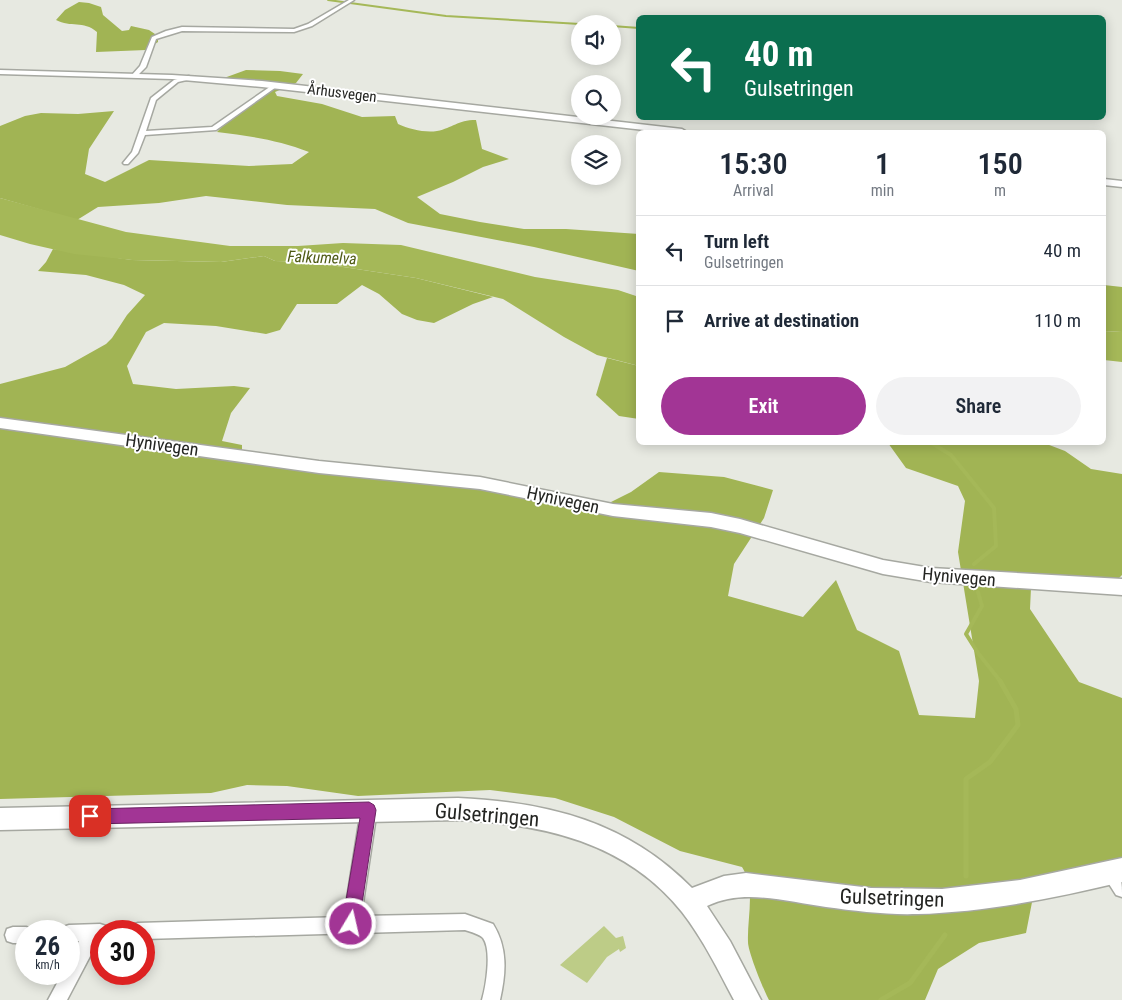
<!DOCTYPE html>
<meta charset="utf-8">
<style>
:root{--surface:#fff;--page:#f2f2f3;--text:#1f2937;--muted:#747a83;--line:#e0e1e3;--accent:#a23595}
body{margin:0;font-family:"Roboto Condensed",sans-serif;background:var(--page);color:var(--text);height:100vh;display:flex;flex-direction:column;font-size:19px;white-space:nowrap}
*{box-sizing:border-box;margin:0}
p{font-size:16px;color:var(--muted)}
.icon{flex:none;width:28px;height:28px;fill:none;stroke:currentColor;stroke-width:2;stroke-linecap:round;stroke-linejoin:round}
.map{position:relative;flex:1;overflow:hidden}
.panel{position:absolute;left:636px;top:130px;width:470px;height:315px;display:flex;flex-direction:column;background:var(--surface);border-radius:8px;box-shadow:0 2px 12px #0003}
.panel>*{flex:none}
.hud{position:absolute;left:636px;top:15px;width:470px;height:105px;border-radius:8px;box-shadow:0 2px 12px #0003;background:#0b6e4f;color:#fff;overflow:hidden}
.fabs{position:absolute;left:571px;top:15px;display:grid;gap:10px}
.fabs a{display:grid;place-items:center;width:50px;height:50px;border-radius:50%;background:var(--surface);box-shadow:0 2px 12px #0003;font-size:25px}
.speed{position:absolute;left:15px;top:920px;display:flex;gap:10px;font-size:25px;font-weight:700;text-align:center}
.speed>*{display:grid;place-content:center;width:65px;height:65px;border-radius:50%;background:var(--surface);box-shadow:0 2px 12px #0003;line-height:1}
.speed small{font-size:12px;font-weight:400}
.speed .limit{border:8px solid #d22;background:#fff;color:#111}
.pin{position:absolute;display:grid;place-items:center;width:42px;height:42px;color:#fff;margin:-21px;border-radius:10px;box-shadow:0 2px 8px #0006}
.me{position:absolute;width:55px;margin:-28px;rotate:9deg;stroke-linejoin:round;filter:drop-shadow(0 0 4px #0008)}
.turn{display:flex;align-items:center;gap:18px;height:105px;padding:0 25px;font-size:22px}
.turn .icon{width:65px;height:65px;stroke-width:2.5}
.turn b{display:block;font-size:35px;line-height:42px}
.eta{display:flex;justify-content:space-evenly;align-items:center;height:85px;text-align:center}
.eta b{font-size:30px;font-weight:600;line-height:35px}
.primary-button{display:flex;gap:10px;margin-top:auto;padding:10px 25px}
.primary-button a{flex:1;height:58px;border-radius:30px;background:var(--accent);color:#fff;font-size:20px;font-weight:600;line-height:58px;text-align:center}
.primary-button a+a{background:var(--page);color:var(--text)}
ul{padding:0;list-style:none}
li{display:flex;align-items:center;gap:15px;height:70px;padding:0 25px;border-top:1px solid var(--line)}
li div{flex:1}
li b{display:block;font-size:19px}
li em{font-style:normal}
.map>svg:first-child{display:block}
.green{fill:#bdcc87}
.forest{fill:#a1b454}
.water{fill:#a5b858}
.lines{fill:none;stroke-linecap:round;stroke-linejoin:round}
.stream-far2{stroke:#a5b858;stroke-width:2}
.stream-far1{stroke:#a5b858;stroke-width:4}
.stream{stroke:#a5b858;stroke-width:5}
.street-casing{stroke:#a6a8a1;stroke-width:3}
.secondary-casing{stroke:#a6a8a1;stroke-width:3}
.street{fill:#fff;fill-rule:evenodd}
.secondary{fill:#fff;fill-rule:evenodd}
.route{fill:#a23595;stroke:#692261}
.labels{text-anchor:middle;stroke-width:4;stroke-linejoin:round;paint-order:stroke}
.far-street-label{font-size:15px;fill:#242522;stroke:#fff}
.far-water-label{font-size:16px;font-style:italic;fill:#4f5b16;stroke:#fff}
.street-label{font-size:18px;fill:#242522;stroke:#fff}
.near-street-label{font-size:21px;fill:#242522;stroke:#fff}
</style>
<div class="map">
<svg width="1122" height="1000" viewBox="0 0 1122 1000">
<rect width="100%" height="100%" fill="#e7e9e1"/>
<!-- green -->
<path class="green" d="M604,926L616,938L623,936L626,948L620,952L619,949L607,957L587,983L560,965Z"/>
<!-- forest -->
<g class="forest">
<path d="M79,2L89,3L101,7L103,15L122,31L129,30L131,26L149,30L158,36V42L146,50L96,52L97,32C83,20 71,28 56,20L65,10Z"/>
<path d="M246,70L280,71L303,74L296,83L275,92L277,96L322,104L362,117L395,116L398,124C409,129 425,133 437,131C453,128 457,120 476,120L482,149L509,159L483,167L453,182L417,197L440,214L480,222L524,229H566L639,234V271L534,247L408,223L375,209L287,205L206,196L159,203L98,207L77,220L0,198V126L25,116L41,113L78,114L114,111L89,149L85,174L105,182L149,160L249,166L292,164L309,152C278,140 249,136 217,132L230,118L276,86L120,74L224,78Z"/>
<path d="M53,249L132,260L221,262L264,256L275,261L310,262L416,278L493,297L473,304L434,323L417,320L402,314L379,294L362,285L337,304H297L280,330L266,334L216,326L164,323L146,332L127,366L133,384L176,389L234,386L250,388L231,413L222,441L242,445V450L301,462L360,470L401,469L476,480L607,504L631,492L659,472L724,477L773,490L764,518L734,564L728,596L803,617L836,580L857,630L899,651L919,715L975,718L979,681L958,552L965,501L958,486L906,468L888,443H1044L1065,451L1091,469L1122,474V575L1108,589L1031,588L1030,609L1079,682L1122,698V879L1034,892L1026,933L979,943L938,969L925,1000H769C764,991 748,952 748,942C747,917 756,889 742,867L680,851L614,817L555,798L490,790L358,796L287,786L247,785L211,793L0,799V384L65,367L106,344L112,338L127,315L145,295L124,285L86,275L38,271L46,262Z"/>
<path d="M1104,285L1122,287V332L1104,331Z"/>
<path d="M607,358L639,366V419L619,416L596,395Z"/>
</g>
<!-- water -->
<g class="water">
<path d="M0,198L126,232L230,246H298L343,243L401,245L535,277L618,290L639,297V366L597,355L564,337L503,299L416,278L310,262L275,261L264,256L221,262L132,260L74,254L30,244L0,235Z"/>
<path d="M1104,331L1122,332V362L1104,360Z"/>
</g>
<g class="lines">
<!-- stream-far2 -->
<g class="stream-far2">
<path d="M328,0L446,16L580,24"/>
<path d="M612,26L639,28"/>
</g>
<!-- stream-far1 -->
<g class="stream-far1">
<path d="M930,442L951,455L994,508L996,546L974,564"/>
<path d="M978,592L982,606L966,634L978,653L1001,682"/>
</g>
<!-- stream -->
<g class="stream">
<path d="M966,876V779L990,762L1018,725L1016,709L1000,681"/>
<path d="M881,1000L910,983L945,935"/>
</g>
<!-- street casing -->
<g class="street-casing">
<g id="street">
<path d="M349,0H354L312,26L294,32L182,31L156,39L146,67L136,77L131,76L140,66L152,37L166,31L182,27L294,29L308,24Z"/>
<path d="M189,76L191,79L178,82L156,100L146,131L212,127L274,84L279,85L216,130L145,135L138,153L128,164H124L123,163L132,152L151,98L174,80Z"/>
<path d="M369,802L374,805L377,810L361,916L465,914L493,924C508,948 506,973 500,1000H482C486,986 492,950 483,938C479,934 471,932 465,930L144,939V931H130L132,925L138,923L344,917L361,810L364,805Z"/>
<path d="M1110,865C1122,871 1122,884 1122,897L1116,895L1102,873L1104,867Z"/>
<path d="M100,924L106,926L108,931H101V940L98,941L67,1000H48L62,974H69V961L79,941H69V931H61L63,927L69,925Z"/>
<path d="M13,927H26L32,929L33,931H26V943H13L7,941L5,935L7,929Z"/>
</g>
</g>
<!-- secondary casing -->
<g class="secondary-casing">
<g id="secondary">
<path d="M0,70L172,75L262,81L682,129L687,132H662L262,87L172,79L0,74Z"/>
<path d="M1104,179L1122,181V187L1104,185Z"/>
<path d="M0,418L319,461L480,477L613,504L711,513L740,519L883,560L931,568L1122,579V595L931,582L883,574L740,533L711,527L613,516L480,489L319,473L0,428Z"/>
<path d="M458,798C549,802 627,822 692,888L724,876L746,873L871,888L942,889L1020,880L1122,858V882C1055,898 986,912 917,914C887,915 856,911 826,907C788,902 744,888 707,906L730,941L761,1000H734C718,970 703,939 682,912C626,842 543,824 458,820L0,830V808Z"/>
</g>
</g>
<!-- street -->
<use href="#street" class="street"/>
<!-- secondary -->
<use href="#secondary" class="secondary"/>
</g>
<!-- route -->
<path class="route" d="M369,802L374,805L376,810L359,924L357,931L351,933L345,931L342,924L360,818L90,824L85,822L83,816L85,811L90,809Z"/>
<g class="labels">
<!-- far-street labels -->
<g class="far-street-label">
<text transform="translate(342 93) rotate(7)" y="5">Århusvegen</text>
</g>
<!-- far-water labels -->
<g class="far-water-label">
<text transform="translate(322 257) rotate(2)" y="6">Falkumelva</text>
</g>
<!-- street labels -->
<g class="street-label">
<text transform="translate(162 445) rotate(8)" y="6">Hynivegen</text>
<text transform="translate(563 500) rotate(12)" y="6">Hynivegen</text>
<text transform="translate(959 577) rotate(5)" y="6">Hynivegen</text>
</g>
<!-- near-street labels -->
<g class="near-street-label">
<text transform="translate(487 815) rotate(5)" y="7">Gulsetringen</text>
<text transform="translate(892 898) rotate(2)" y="7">Gulsetringen</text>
</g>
</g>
</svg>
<div class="fabs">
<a><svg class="icon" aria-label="sound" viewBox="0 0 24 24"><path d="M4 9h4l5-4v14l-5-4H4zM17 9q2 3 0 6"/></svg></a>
<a><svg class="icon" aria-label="search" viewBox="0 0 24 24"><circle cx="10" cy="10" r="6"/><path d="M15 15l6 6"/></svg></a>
<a><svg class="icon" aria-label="layers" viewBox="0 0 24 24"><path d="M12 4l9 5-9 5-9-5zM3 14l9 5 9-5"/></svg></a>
</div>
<div class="speed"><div>26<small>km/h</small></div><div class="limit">30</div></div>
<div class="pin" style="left:90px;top:816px;background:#d93025"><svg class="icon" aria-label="arrive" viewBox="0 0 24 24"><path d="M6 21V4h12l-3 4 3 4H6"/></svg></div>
<svg class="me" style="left:351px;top:924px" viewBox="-20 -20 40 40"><circle r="17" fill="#a23595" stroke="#fff" stroke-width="3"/><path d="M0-11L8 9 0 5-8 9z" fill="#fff"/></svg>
<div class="hud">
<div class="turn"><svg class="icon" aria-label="left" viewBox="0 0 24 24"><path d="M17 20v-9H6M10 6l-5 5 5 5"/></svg><div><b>40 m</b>Gulsetringen</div></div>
</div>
<section class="panel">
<div class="eta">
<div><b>15:30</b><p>Arrival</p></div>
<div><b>1</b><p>min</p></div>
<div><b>150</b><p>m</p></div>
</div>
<ul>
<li><svg class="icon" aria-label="left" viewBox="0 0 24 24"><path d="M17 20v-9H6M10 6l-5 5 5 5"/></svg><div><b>Turn left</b><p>Gulsetringen</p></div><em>40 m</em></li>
<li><svg class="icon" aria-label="arrive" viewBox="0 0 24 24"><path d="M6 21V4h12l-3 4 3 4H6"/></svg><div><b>Arrive at destination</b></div><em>110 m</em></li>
</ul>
<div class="primary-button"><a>Exit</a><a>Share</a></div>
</section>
</div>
